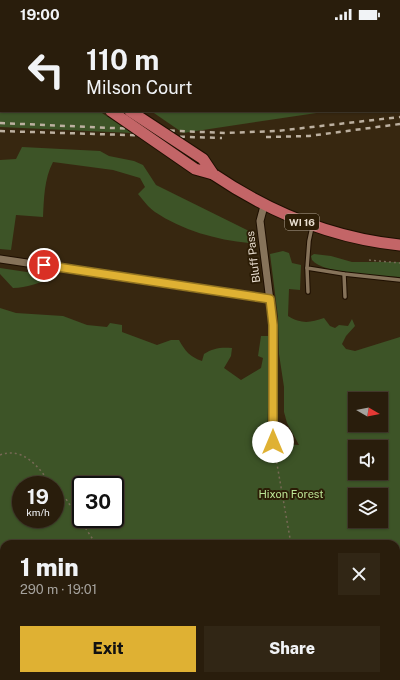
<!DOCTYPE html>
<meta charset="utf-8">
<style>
:root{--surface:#291d0c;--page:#312615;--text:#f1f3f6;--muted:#a5a29d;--line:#453b2d;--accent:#dfb133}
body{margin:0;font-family:"Public Sans",sans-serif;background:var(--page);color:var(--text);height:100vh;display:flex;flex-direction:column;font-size:15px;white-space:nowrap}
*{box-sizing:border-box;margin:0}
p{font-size:13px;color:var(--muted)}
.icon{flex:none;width:22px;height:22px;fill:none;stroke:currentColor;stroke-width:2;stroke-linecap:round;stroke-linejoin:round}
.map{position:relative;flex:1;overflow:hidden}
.side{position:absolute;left:0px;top:512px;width:400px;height:140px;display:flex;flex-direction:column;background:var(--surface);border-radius:12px 12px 0 0;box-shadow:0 1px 3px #0004,0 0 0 1px var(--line)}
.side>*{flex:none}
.top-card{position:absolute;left:0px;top:0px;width:400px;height:84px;box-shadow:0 1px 3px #0004,0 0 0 1px var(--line);background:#291d0c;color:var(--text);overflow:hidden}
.needle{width:26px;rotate:99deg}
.buttons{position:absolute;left:348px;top:364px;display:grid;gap:8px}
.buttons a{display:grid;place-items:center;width:40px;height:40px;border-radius:0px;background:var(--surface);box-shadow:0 1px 3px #0004,0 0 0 1px var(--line);font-size:20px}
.speed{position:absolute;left:12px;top:448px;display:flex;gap:8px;font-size:20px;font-weight:700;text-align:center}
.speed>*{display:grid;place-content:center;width:52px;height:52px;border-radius:50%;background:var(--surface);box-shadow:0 1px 3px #0004,0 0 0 1px var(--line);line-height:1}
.speed small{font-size:10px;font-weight:400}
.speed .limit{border:2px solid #111;border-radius:6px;background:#fff;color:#111}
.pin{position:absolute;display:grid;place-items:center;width:34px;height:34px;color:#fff;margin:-17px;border:2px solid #fff;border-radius:50%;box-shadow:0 1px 4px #0007}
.me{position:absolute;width:44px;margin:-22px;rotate:0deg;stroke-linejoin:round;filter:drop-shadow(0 0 3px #0008)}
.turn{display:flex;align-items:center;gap:14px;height:84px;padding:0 20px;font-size:18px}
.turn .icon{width:52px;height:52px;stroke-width:2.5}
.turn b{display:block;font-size:28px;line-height:34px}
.round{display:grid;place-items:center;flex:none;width:42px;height:42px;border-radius:0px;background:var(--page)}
.overview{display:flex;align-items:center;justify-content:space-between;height:68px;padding:0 20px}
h1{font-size:24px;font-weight:800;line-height:30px}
.primary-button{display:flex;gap:8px;margin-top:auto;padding:8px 20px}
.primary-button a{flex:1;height:46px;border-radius:0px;background:var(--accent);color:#111;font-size:16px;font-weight:800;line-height:46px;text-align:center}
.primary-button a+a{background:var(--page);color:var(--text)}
.status{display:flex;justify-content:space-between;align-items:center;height:28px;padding:0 20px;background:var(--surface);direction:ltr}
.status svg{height:11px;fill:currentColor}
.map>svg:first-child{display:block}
.green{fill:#3d5427;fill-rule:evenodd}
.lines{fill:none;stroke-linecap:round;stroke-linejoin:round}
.lane-casing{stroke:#1e0f00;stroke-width:5.5}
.street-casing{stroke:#1e0f00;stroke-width:9}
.primary-casing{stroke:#1e0f00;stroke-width:13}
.path{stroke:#776955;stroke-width:1.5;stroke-dasharray:2 3;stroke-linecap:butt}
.lane{stroke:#86735a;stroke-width:3.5}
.street{stroke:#86735a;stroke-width:7}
.primary{stroke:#c36567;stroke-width:11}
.rail{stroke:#bcb0a0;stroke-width:2.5;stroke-dasharray:5 5;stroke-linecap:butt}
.primary-bridge-casing{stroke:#1e0f00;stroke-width:13;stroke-linecap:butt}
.primary-bridge{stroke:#c36567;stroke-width:11}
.route-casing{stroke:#917321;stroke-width:10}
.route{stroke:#dfb133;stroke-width:7}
.labels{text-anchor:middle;stroke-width:4;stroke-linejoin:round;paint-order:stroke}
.shield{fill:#2c1d06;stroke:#b0a493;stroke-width:1}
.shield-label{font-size:10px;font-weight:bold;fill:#e9ded0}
.street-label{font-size:11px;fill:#e9ded0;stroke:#2c1d06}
.park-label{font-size:11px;fill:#bbe495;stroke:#2c1d06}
</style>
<div class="status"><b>19:00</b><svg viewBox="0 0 49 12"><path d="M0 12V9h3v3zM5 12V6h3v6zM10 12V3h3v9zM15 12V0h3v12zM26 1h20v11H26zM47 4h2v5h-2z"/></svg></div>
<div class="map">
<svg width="400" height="652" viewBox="0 0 400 652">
<rect width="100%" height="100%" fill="#372710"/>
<!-- green -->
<g class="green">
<path d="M41,0H400V70L399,1Z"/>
<path d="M0,16L1,83H99L132,105L0,99Z"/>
<path d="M151,83H330L183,105Z"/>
<path d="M22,119L100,123L109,128L134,133L143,137L156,157L249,203V215C216,212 182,202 155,184C149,180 143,172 138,166L145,159L140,150L113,142L53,134C44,151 44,171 43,189L16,187L11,222L0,221V132L16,131Z"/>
<path d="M283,223L289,225L292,235L301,237L300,262L289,261L288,288C301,296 310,295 324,290L330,298L335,300L339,297L348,298L352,291L355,298L346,308L342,316L346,321L355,323L400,309V652H0V280L16,285L63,288L87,297L107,299L110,295L122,297V304L157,317L171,312H179C185,323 190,329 202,333L204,326C213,320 221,319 232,320L231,328L224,340L241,352L261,340L263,330L258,328L261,308H270L267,415L299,417L287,395L284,384V359L279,326L278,289L270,226ZM355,371H381V397H355ZM355,419H381V445H355ZM21,457H55V491H21ZM81,457H115V491H81ZM355,467H381V493H355ZM4,516H396V648H4Z"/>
<path d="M314,226L331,228L352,234H400V249C382,248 323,246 312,232L311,228Z"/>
<path d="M0,240L40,246L52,251C39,254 27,260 13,260L0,246Z"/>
</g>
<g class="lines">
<!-- lane casing -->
<g class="lane-casing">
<g id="lane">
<path d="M312,199L309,213L307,240L344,246L400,252"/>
<path d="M307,240L308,264"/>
<path d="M344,246L345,269"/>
</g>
</g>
<!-- street casing -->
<g class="street-casing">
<g id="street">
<path d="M96,0L97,1"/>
<path d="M264,178L260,193L273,297V413"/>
<path d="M0,231L270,271"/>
</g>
</g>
<!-- primary casing -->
<g class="primary-casing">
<g id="primary">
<path d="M0,1L1,2"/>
<path d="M213,146C269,184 332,210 400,217"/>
</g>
</g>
<!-- path -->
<g class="path">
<path d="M369,232L400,235"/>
<path d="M274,419L291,516"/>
<path d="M0,427C23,418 40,440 51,457"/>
<path d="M55,462L59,468L66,471L96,516"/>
<path d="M396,533L400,530"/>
<path d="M57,648L58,652"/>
<path d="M134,648L138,652"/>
</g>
<!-- lane -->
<use href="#lane" class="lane"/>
<!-- street -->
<use href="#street" class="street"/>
<!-- primary -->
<use href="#primary" class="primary"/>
<!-- rail -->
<g class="rail">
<path d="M0,95L225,105L277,103L400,89"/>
<path d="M0,103L222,110"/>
<path d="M266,109L309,108L400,96"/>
</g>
<!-- primary-bridge casing -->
<g class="primary-bridge-casing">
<g id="primary-bridge">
<path d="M111,83L195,141L213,146"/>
<path d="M130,83L203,131L213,146"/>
</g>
</g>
<!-- primary-bridge -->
<use href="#primary-bridge" class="primary-bridge"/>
</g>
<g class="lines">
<!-- route casing -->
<g class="route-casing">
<path id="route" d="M44,237L270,271L273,297V414"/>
</g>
<!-- route -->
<use href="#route" class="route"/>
</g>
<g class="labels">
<!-- shield labels -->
<rect class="shield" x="285" y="186" width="34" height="16" rx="3"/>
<g class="shield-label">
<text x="302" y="198">WI 16</text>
</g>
<!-- street labels -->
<g class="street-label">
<text transform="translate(253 229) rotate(-97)" y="4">Bluff Pass</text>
</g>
<!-- park labels -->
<g class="park-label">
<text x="291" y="470">Hixon Forest</text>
</g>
</g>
</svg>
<div class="buttons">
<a><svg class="needle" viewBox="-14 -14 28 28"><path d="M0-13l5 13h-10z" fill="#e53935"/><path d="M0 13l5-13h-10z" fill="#a5a29d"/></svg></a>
<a><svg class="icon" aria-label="sound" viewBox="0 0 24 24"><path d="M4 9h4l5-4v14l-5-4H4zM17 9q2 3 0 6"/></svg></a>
<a><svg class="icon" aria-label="layers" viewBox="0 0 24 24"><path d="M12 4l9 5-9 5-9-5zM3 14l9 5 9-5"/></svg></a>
</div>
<div class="speed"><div>19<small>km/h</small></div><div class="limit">30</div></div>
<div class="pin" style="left:44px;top:237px;background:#d93025"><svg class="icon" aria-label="arrive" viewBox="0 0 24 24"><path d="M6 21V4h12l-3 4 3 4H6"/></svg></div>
<svg class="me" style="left:273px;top:414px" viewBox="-20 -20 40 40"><circle r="19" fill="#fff"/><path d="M0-13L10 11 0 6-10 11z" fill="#dfb133"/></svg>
<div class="top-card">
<div class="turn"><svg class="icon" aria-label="left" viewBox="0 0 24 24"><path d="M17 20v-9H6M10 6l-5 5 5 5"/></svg><div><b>110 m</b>Milson Court</div></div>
</div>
<section class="side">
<div class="overview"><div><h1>1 min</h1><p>290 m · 19:01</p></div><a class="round"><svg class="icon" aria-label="close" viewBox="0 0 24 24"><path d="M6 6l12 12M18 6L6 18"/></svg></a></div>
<div class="primary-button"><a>Exit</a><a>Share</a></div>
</section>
</div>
